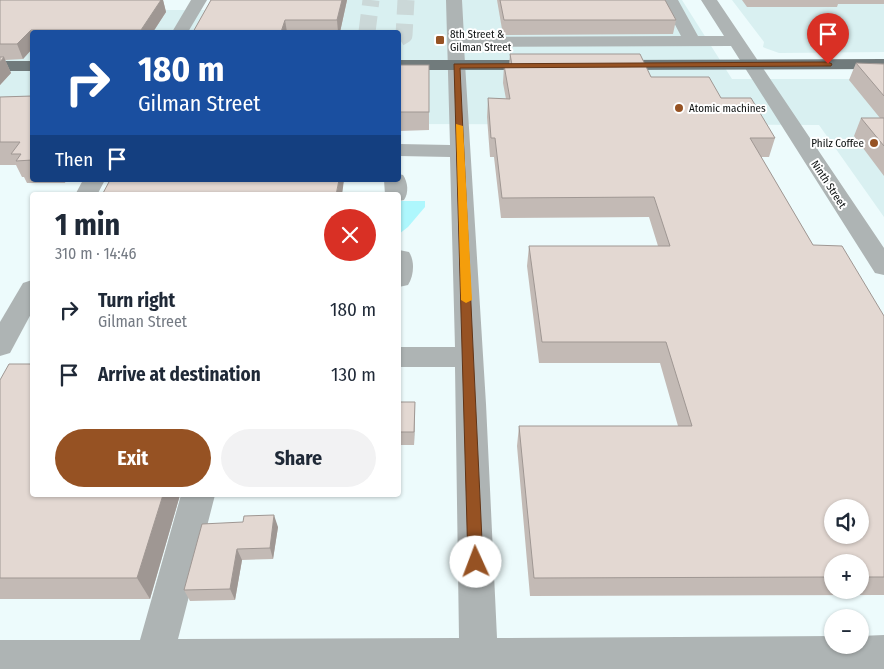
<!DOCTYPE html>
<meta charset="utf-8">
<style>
:root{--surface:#fff;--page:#f2f2f3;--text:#1f2937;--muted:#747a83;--accent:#965223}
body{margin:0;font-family:"Fira Sans Condensed",sans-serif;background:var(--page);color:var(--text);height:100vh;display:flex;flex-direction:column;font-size:19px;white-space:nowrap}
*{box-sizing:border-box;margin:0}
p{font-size:16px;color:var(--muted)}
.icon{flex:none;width:28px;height:28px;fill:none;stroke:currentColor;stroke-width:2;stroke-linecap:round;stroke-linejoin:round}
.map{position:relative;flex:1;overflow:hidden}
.panel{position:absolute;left:30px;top:192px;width:371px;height:305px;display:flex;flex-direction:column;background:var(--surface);border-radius:5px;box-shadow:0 1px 4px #0004}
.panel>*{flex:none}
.banner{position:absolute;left:30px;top:30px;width:371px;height:152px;border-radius:5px;box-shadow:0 1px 4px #0004;background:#1a4fa0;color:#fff;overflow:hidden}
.tools{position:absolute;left:824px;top:499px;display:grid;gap:10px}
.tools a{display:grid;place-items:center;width:45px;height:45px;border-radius:50%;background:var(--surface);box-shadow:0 1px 4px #0004;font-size:25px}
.pin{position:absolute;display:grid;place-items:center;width:42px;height:42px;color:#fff;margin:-51px -21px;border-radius:50% 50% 50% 0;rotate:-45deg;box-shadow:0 0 5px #0007}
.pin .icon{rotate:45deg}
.me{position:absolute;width:55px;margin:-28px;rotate:358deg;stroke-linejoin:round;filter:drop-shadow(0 0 4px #0008)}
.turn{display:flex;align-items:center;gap:18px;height:105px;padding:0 25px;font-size:22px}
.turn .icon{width:65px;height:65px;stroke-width:2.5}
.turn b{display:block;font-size:35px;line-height:42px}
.then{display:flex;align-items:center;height:48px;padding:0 25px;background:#0003;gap:10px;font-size:19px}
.round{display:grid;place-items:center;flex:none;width:52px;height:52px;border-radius:26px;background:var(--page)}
.head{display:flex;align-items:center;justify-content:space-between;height:85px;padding:0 25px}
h1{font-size:30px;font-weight:700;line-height:38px}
.primary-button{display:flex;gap:10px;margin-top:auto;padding:10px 25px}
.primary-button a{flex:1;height:58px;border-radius:30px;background:var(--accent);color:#fff;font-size:20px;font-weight:700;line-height:58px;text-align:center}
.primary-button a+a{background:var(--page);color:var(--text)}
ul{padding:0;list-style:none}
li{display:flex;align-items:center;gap:15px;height:65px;padding:0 25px}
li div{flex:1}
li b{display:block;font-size:19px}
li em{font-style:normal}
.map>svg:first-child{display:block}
.built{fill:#d9f0f1}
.green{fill:#aef7fd}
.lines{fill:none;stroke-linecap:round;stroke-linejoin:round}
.minor-tunnel{stroke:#cbd8d8;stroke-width:17;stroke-dasharray:17 9;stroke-linecap:butt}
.minor{fill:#aeb4b4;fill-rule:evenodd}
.major{fill:#717b7c;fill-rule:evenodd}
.wall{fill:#c3bab5;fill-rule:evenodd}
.shaded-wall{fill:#9f9793}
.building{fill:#e3d8d2;stroke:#9f9793;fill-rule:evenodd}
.route{fill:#965223;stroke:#623517}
.slow{fill:#f59e0b}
.poi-dot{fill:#965223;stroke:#fff;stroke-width:2}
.labels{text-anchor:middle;stroke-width:4;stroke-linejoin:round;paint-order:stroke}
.far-poi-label{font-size:11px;fill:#0b0f0f;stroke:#fff;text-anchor:start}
.far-street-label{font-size:11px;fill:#0b0f0f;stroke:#fff}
</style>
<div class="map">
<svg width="884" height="669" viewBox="0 0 884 669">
<rect width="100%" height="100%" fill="#edfbfc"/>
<!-- built -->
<g class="built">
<path d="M212,0H682L732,79H884V217L819,125L399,124V32H32V124H0V10H207Z"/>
<path d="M732,0H884V52L779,53L765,48L763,47L764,42Z"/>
</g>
<!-- green -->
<path class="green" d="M399,201H425V207L408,227L399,234Z"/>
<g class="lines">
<!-- minor-tunnel -->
<g class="minor-tunnel">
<path d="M367,32L371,0"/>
<path d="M399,38L404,35L406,0"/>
</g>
<!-- minor -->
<g class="minor">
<path d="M191,0H207L188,32H172Z"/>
<path d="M446,0H462L464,37L681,36L662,0H678L698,36H724L701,0H717L884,248V275L875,273L731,46L464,47L486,404L497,638L832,636V645H860V636L884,635V669H0V640H140L181,495H215L178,639L459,638L455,367H399V347H455L450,157L399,156V144L450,145Z"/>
<path d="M399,174L403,175C408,182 409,193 404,200L399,201V195H385L384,180H399Z"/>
<path d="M83,180H105L97,195H75Z"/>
<path d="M399,250L409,252C415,261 414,276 408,285L399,287Z"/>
<path d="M32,280V312L10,353L0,356V322L23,283Z"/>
</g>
<!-- major -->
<g class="major">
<path d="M884,59V69L608,70L602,69L599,65L602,61L608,60Z"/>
<path d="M399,60H543L549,61L552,65L549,69L543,70H399Z"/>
<rect x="0" y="61" width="32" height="10"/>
</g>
</g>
<!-- wall -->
<g class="wall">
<path d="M0,0H163L166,12L153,32H32V49L23,59L5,60L11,73L0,85Z"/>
<path d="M211,0H347L340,32H193Z"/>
<path d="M497,0H665L676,20L673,34L503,35Z"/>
<path d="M742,0H884V4H838L837,7H747Z"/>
<path d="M510,54L651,77L721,98L775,138L769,157H761L813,245L884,316V595L530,596L517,446L519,426H678L660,363H539L527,266L529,246H658L649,217L501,218L494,157H490L487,117L488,98L506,99L503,83L504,65H509ZM832,562H860V590H832Z"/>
<path d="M856,63L884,64V176L854,136L861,118H880L849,80Z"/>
<path d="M399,65H429V130L399,131Z"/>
<path d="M32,96V180H66L65,183H27L24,177H22L16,165H0V97Z"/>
<path d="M0,380L32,495H180L150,599H0Z"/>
<path d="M399,402H415L414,445H399Z"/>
<path d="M202,524L278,527L273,559L242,560L235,600L190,601L184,590Z"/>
</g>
<!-- shaded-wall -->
<g class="shaded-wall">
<path d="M161,0H163L166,12L153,32H142L141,30Z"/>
<path d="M342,0H347L340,32H338L337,20Z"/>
<path d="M285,20L287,32H281Z"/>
<path d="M31,30L32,34V49L23,59L17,44Z"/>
<path d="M4,57L11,73L0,85V62Z"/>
<path d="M339,180H344L342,195H336Z"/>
<path d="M415,402V416L414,445V432Z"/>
<path d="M163,495H180L150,599L137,578Z"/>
<path d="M274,515L278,527L273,559L270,548Z"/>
<path d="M237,549L242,560L235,600L230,589Z"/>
</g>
<!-- building -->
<g class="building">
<path d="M0,0H161L141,30H31L17,44H0Z"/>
<path d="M211,0H342L337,20H285L281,32H193Z"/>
<path d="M500,0H665L676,20H504Z"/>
<path d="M510,54H640L651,77H709L721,98H751L775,138H750L813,245L842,246L884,316V577H860V562H832V577L534,578L519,426H692L666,342H542L529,246H670L654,197L502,198L495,138H491L488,98L510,99L504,65H512ZM832,508H860V535H832Z"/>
<path d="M0,57H4L0,62Z"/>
<path d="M856,63L884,64V96Z"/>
<rect x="399" y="65" width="30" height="47"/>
<path d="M32,96V160L16,161L21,154H11L20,142H0V97Z"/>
<path d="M861,118H884V146Z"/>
<path d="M110,180H339L336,195H102Z"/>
<path d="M9,364H32V495H163L137,578H0V380Z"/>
<path d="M399,402H415L414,432H399Z"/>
<path d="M274,515L270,548L237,549L230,589L184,590L202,524L243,522L244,516Z"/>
</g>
<!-- route -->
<path class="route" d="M828,62L832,64L831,66L460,68L483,562L481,567L476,569L471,567L468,562L454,64Z"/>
<!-- slow -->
<path class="slow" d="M456,124L463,126L472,300L466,303L461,300Z"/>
<!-- markers -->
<g class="poi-dot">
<rect x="435" y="35" width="10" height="10" rx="2.5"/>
<circle cx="679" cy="108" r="5"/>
<circle cx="874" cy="143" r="5"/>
</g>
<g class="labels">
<!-- far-poi labels -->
<g class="far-poi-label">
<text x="450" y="38">8th Street &amp;<tspan x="450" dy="13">Gilman Street</tspan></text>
<text x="689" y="112">Atomic machines</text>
<text x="864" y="147" text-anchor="end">Philz Coffee</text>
</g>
<!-- far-street labels -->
<g class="far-street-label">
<text transform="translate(829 184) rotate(57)" y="4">Ninth Street</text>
</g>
</g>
</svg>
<div class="tools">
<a><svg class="icon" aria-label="sound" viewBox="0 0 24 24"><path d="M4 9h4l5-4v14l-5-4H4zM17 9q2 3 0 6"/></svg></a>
<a>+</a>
<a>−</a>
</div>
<div class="pin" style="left:828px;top:64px;background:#d93025"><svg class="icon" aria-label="arrive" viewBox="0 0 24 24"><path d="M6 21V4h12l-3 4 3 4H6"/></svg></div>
<svg class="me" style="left:476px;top:562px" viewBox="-20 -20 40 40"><circle r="19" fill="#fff"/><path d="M0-13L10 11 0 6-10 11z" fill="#965223"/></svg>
<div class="banner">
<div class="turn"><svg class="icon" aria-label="right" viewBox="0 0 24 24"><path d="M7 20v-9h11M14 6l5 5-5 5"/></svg><div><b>180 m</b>Gilman Street</div></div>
<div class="then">Then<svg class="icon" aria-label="arrive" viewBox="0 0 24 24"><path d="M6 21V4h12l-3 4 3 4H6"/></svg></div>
</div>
<section class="panel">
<div class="head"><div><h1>1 min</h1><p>310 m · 14:46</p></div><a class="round" style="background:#d93025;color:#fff"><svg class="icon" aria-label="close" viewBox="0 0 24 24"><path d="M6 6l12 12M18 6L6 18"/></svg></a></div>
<ul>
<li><svg class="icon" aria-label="right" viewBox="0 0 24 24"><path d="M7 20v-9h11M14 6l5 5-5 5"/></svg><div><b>Turn right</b><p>Gilman Street</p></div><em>180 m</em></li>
<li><svg class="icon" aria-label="arrive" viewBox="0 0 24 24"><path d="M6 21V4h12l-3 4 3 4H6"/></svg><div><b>Arrive at destination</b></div><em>130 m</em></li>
</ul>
<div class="primary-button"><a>Exit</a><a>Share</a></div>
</section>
</div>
